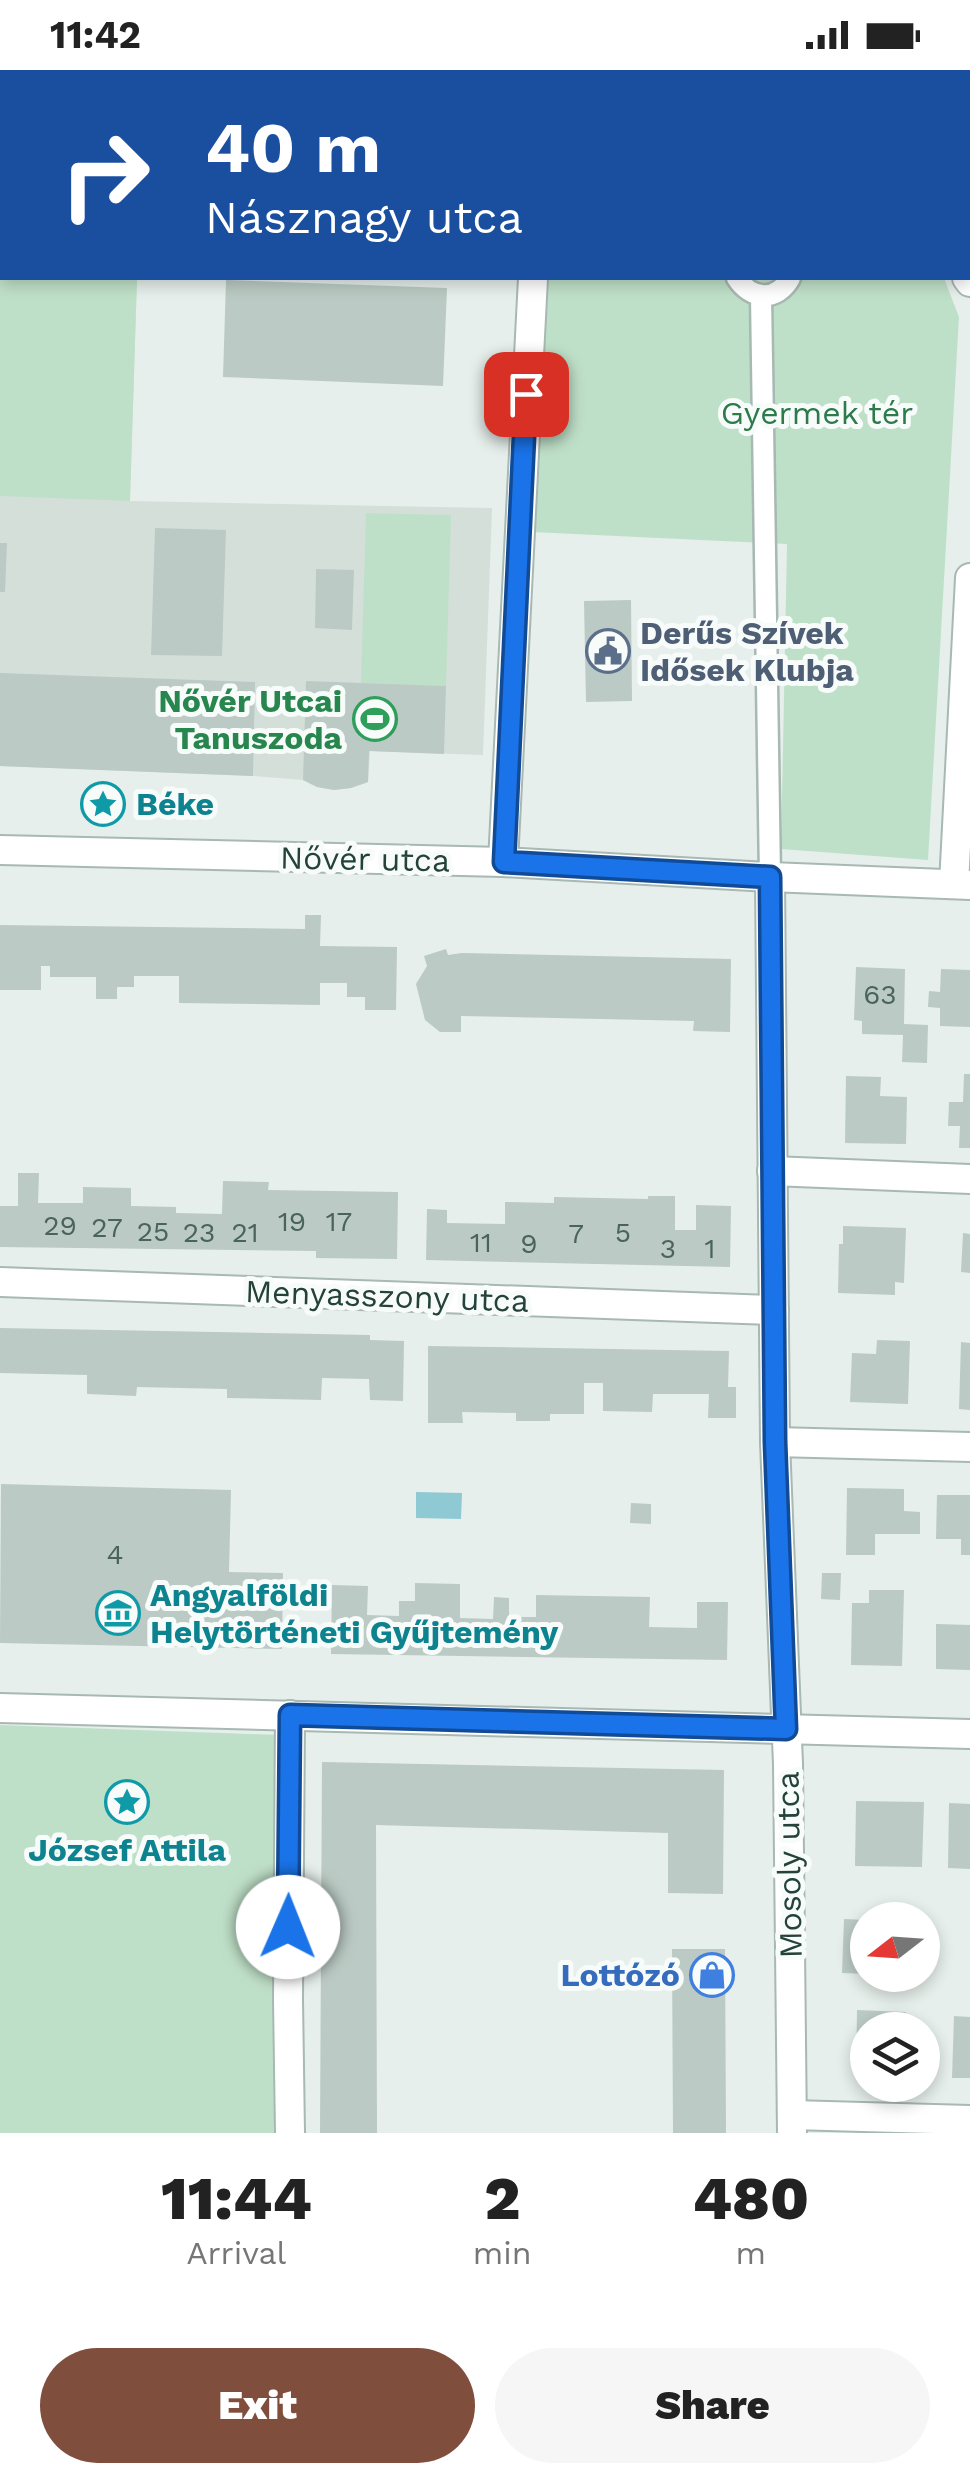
<!DOCTYPE html>
<meta charset="utf-8">
<style>
:root{--surface:#fff;--page:#f6f6f6;--text:#222;--muted:#767676;--accent:#804e3d}
body{margin:0;font-family:"Work Sans",sans-serif;background:var(--page);color:var(--text);height:100vh;display:flex;flex-direction:column;font-size:38px;white-space:nowrap}
*{box-sizing:border-box;margin:0}
p{font-size:32px;color:var(--muted)}
.icon{flex:none;width:55px;height:55px;fill:none;stroke:currentColor;stroke-width:2;stroke-linecap:round;stroke-linejoin:round}
.map{position:relative;height:2063px;overflow:hidden}
.details{display:flex;flex-direction:column;background:var(--surface);flex:1}
.details>*{flex:none}
.banner{position:absolute;left:0px;top:0px;width:970px;height:210px;box-shadow:0 5px 15px #0003;background:#1a4fa0;color:#fff;overflow:hidden}
.needle{width:65px;rotate:253deg}
.controls{position:absolute;left:850px;top:1832px;display:grid;gap:20px}
.controls a{display:grid;place-items:center;width:90px;height:90px;border-radius:50%;background:var(--surface);box-shadow:0 5px 15px #0003;font-size:50px}
.pin{position:absolute;display:grid;place-items:center;width:85px;height:85px;color:#fff;margin:-42px;border-radius:20px;box-shadow:0 5px 15px #0006}
.me{position:absolute;width:110px;margin:-55px;rotate:1deg;stroke-linejoin:round;filter:drop-shadow(0 0 8px #0008)}
.turn{display:flex;align-items:center;gap:35px;height:210px;padding:0 40px;font-size:45px}
.turn .icon{width:130px;height:130px;stroke-width:2.5}
.turn b{display:block;font-size:70px;line-height:85px}
.eta{display:flex;justify-content:space-evenly;align-items:center;height:170px;text-align:center}
.eta b{font-size:60px;font-weight:800;line-height:70px}
.cta{display:flex;gap:20px;margin-top:auto;padding:20px 40px}
.cta a{flex:1;height:115px;border-radius:60px;background:var(--accent);color:#fff;font-size:40px;font-weight:800;line-height:115px;text-align:center}
.cta a+a{background:var(--page);color:var(--text)}
.status{display:flex;justify-content:space-between;align-items:center;height:70px;padding:0 50px;background:var(--surface);direction:ltr}
.status svg{height:28px;fill:currentColor}
.map>svg:first-child{display:block}
.built{fill:#d4dfda}
.green{fill:#bfe0c8}
.water{fill:#8ec9d4}
.building{fill:#bbcac4}
.lines{fill:none;stroke-linecap:round;stroke-linejoin:round}
.pedestrian-casing{stroke:#a8b8b2;stroke-width:25}
.minor-casing{stroke:#a8b8b2;stroke-width:32}
.pedestrian{stroke:#fff;stroke-width:20}
.minor{stroke:#fff;stroke-width:28}
.route-casing{stroke:#114b97;stroke-width:25}
.route{stroke:#1a73e8;stroke-width:18}
.labels{text-anchor:middle;stroke-width:10;stroke-linejoin:round;paint-order:stroke}
.number-label{font-size:28px;fill:#4a645c}
.park-label{font-size:32px;fill:#2d7a4b;stroke:#f7fbf9}
.service-label{font-size:32px;font-weight:bold;fill:#4e5e75;stroke:#f7fbf9;text-anchor:start}
.leisure-label{font-size:32px;font-weight:bold;fill:#27864d;stroke:#f7fbf9;text-anchor:end}
.culture-label{font-size:32px;font-weight:bold;fill:#0d838f;stroke:#f7fbf9;text-anchor:start}
.street-label{font-size:32px;fill:#24423a;stroke:#f7fbf9}
.shop-label{font-size:32px;font-weight:bold;fill:#366cbe;stroke:#f7fbf9;text-anchor:end}
</style>
<div class="status"><b>11:42</b><svg viewBox="0 0 49 12"><path d="M0 12V9h3v3zM5 12V6h3v6zM10 12V3h3v9zM15 12V0h3v12zM26 1h20v11H26zM47 4h2v5h-2z"/></svg></div>
<div class="map">
<svg width="970" height="2063" viewBox="0 0 970 2063">
<rect width="100%" height="100%" fill="#e6efeb"/>
<!-- built -->
<path class="built" d="M0,178H2V208H137L130,431L492,438L483,685L370,681L368,712L351,718L334,720L317,717L303,710L253,706L0,696Z"/>
<!-- green -->
<g class="green">
<path d="M0,178H2V208H137L130,431L0,426Z"/>
<path d="M547,208H944L959,247L928,790L781,779L787,474L532,462Z"/>
<path d="M366,443L451,445L446,616L361,613Z"/>
<path d="M0,1655L280,1665V2063H0Z"/>
</g>
<!-- water -->
<path class="water" d="M416,1422L462,1423L461,1449L416,1448Z"/>
<!-- building -->
<g class="building">
<path d="M226,210L447,218L443,316L223,307Z"/>
<path d="M155,458L226,460L222,586L151,585Z"/>
<path d="M0,473H7L5,522H0Z"/>
<path d="M316,499L354,500L352,560L315,558Z"/>
<path d="M631,530L632,631L586,632L584,531Z"/>
<path d="M0,603L255,612L253,706L0,696Z"/>
<path d="M306,611L446,616L444,684L369,681L368,712L351,718L334,720L317,717L303,710Z"/>
<path d="M305,845H321L320,876L397,877L396,940H365V927H347V913H320V935L179,933V906H134V917H117V929H96V907H50V896H41V920H0V855L305,859Z"/>
<path d="M446,879L448,885L462,883L731,889L730,962L693,961L694,951L461,946V962H440L425,950L416,914L427,896L424,886Z"/>
<path d="M856,897L905,899L904,954L928,955L927,993L902,992L903,965L862,964V951L854,950Z"/>
<path d="M941,899L970,900V957L940,956V938L928,937L929,921L940,922Z"/>
<path d="M964,1004H970V1078H959L960,1056H948L949,1032H963Z"/>
<path d="M846,1006L881,1007L880,1026L907,1027L906,1074L845,1073Z"/>
<path d="M18,1103H39L38,1133H83V1117L131,1118V1136L176,1137V1143L222,1144L223,1111L269,1112L268,1120L398,1122L397,1189L316,1188V1181L0,1177V1136H18Z"/>
<path d="M648,1126H675V1160H696V1135L731,1136L730,1197L426,1190L427,1139L447,1140V1153L505,1154V1132L554,1133V1127L648,1129Z"/>
<path d="M843,1156L906,1158L904,1213L895,1212V1225L838,1223L839,1174H843Z"/>
<path d="M963,1163L970,1164V1203L961,1202Z"/>
<path d="M0,1258L370,1265V1270L404,1271L403,1331L370,1330L369,1309L322,1308L321,1330L227,1328V1319L137,1317L136,1326L87,1324V1305L0,1303Z"/>
<path d="M877,1270L910,1271L908,1334L850,1332L852,1283L876,1284Z"/>
<path d="M961,1272L970,1273V1340L959,1339Z"/>
<path d="M428,1276L729,1281L728,1317H736V1348H708L709,1324H653L652,1342L603,1341V1313H584V1344H550V1351H516V1343L462,1342L463,1353H428Z"/>
<path d="M1,1414L231,1420L229,1502L283,1503L282,1579L0,1573Z"/>
<path d="M847,1418L904,1419V1441L920,1442V1464H875V1485H846Z"/>
<path d="M937,1425H970V1485H961V1469H936Z"/>
<path d="M631,1433L651,1434V1454L630,1453Z"/>
<path d="M822,1503H841L840,1530L821,1529Z"/>
<path d="M415,1513L460,1514V1548L493,1549L494,1527L509,1528V1547H536V1525L650,1527L649,1557L697,1558V1532H728L727,1590L331,1584L332,1515L368,1516L367,1545L399,1546V1531H415Z"/>
<path d="M869,1520H904L902,1596L851,1595L852,1533H869Z"/>
<path d="M936,1554L970,1555V1600L936,1599Z"/>
<path d="M322,1692L724,1700L723,1824L668,1823V1763L376,1755L377,2063H320Z"/>
<path d="M856,1731L924,1732L922,1797L855,1796Z"/>
<path d="M949,1733L970,1734V1799L948,1798Z"/>
<path d="M844,1849L868,1850V1904L842,1903Z"/>
<path d="M672,1879H725L726,2063H673Z"/>
<path d="M857,1940L906,1942V1960H868V2007H856Z"/>
<path d="M954,1946L970,1947V2008H952Z"/>
</g>
<g class="lines">
<!-- pedestrian casing -->
<g class="pedestrian-casing">
<g id="pedestrian">
<path d="M762,0V2"/>
<path d="M737,208C751,230 777,232 790,208"/>
<path d="M761,226L770,807"/>
</g>
</g>
<!-- minor casing -->
<g class="minor-casing">
<g id="minor">
<path d="M575,2L576,0"/>
<path d="M947,2V0"/>
<path d="M0,154H2"/>
<path d="M967,208L970,212"/>
<path d="M0,780L503,792L770,807L970,815"/>
<path d="M503,792L533,208"/>
<path d="M770,807L775,1372L788,1694L792,2063"/>
<path d="M954,814L970,508"/>
<path d="M772,1101L970,1109"/>
<path d="M0,1212L774,1240"/>
<path d="M775,1372L970,1377"/>
<path d="M0,1638L970,1664"/>
<path d="M792,2045L970,2050"/>
<path d="M290,2063L288,1930L290,1645"/>
</g>
</g>
<!-- pedestrian -->
<use href="#pedestrian" class="pedestrian"/>
<!-- minor -->
<use href="#minor" class="minor"/>
</g>
<g class="lines">
<!-- route casing -->
<g class="route-casing">
<path id="route" d="M288,1857L290,1645L786,1659L775,1372L770,807L504,792L526,324"/>
</g>
<!-- route -->
<use href="#route" class="route"/>
</g>
<!-- icons -->
<defs>
<g id="civic-ring" transform="scale(2.25)"><circle r="9.5" fill="#f7fbf9" stroke="#5c6f8a" stroke-width="1.5"/><path d="M-.6-6.5H3V-4.5H.6V-3L4-1V1h2V6H-6V1h2V-1L-.6-3ZM-1.2 2.5V6h2.4V2.5Z" fill="#5c6f8a"/></g>
<g id="stadium-ring" transform="scale(2.25)"><circle r="9.5" fill="#f7fbf9" stroke="#2e9e5b" stroke-width="1.5"/><path d="M0-5a6.5 5 0 1 0 0 10a6.5 5 0 1 0 0-10ZM-3.5-1.8h7v3.6h-7Z" fill="#2e9e5b"/></g>
<g id="sight-ring" transform="scale(2.25)"><circle r="9.5" fill="#f7fbf9" stroke="#0f9aa8" stroke-width="1.5"/><path d="M0-6L1.8-2.2L6-1.7L2.9 1.2L3.7 5.4L0 3.3L-3.7 5.4L-2.9 1.2L-6-1.7L-1.8-2.2Z" fill="#0f9aa8"/></g>
<g id="museum-ring" transform="scale(2.25)"><circle r="9.5" fill="#f7fbf9" stroke="#0f9aa8" stroke-width="1.5"/><path d="M0-6L6-3V-2H-6V-3ZM-5-1h2V3h-2ZM-1-1h2V3h-2ZM3-1h2V3H3ZM-6 4H6V6H-6Z" fill="#0f9aa8"/></g>
<g id="shop-ring" transform="scale(2.25)"><circle r="9.5" fill="#f7fbf9" stroke="#3f7fe0" stroke-width="1.5"/><path d="M-5-2.5h2.3a2.7 3.5 0 0 1 5.4 0H5L5.5 6h-11ZM-1.5-2.5h3a1.5 2.3 0 0 0-3 0Z" fill="#3f7fe0"/></g>
</defs>
<g fill-rule="evenodd">
<use href="#civic-ring" x="608" y="581"/>
<use href="#stadium-ring" x="375" y="649"/>
<use href="#sight-ring" x="103" y="734"/>
<use href="#museum-ring" x="118" y="1543"/>
<use href="#sight-ring" x="127" y="1732"/>
<use href="#shop-ring" x="712" y="1905"/>
</g>
<g class="labels">
<!-- number labels -->
<g class="number-label">
<text x="880" y="934">63</text>
<text x="292" y="1161">19</text>
<text x="339" y="1161">17</text>
<text x="60" y="1165">29</text>
<text x="107" y="1167">27</text>
<text x="153" y="1171">25</text>
<text x="199" y="1172">23</text>
<text x="245" y="1172">21</text>
<text x="623" y="1172">5</text>
<text x="576" y="1173">7</text>
<text x="481" y="1182">11</text>
<text x="529" y="1183">9</text>
<text x="668" y="1188">3</text>
<text x="710" y="1188">1</text>
<text x="115" y="1494">4</text>
</g>
<!-- park labels -->
<g class="park-label">
<text x="817" y="354">Gyermek tér</text>
</g>
<!-- service labels -->
<g class="service-label">
<text x="640" y="574">Derűs Szívek<tspan x="640" dy="37">Idősek Klubja</tspan></text>
</g>
<!-- leisure labels -->
<g class="leisure-label">
<text x="342" y="642">Nővér Utcai<tspan x="342" dy="37">Tanuszoda</tspan></text>
</g>
<!-- culture labels -->
<g class="culture-label">
<text x="136" y="745">Béke</text>
<text x="150" y="1536">Angyalföldi<tspan x="150" dy="37">Helytörténeti Gyűjtemény</tspan></text>
<text x="127" y="1791" text-anchor="middle">József Attila</text>
</g>
<!-- street labels -->
<g class="street-label">
<text transform="translate(365 789) rotate(1)" y="11">Nővér utca</text>
<text transform="translate(387 1226) rotate(2)" y="11">Menyasszony utca</text>
<text transform="translate(789 1795) rotate(-91)" y="11">Mosoly utca</text>
</g>
<!-- shop labels -->
<g class="shop-label">
<text x="680" y="1916">Lottózó</text>
</g>
</g>
</svg>
<div class="controls">
<a><svg class="needle" viewBox="-14 -14 28 28"><path d="M0-13l5 13h-10z" fill="#e53935"/><path d="M0 13l5-13h-10z" fill="#767676"/></svg></a>
<a><svg class="icon" aria-label="layers" viewBox="0 0 24 24"><path d="M12 4l9 5-9 5-9-5zM3 14l9 5 9-5"/></svg></a>
</div>
<div class="pin" style="left:526px;top:324px;background:#d93025"><svg class="icon" aria-label="arrive" viewBox="0 0 24 24"><path d="M6 21V4h12l-3 4 3 4H6"/></svg></div>
<svg class="me" style="left:288px;top:1857px" viewBox="-20 -20 40 40"><circle r="19" fill="#fff"/><path d="M0-13L10 11 0 6-10 11z" fill="#1a73e8"/></svg>
<div class="banner">
<div class="turn"><svg class="icon" aria-label="right" viewBox="0 0 24 24"><path d="M7 20v-9h11M14 6l5 5-5 5"/></svg><div><b>40 m</b>Násznagy utca</div></div>
</div>
</div>
<section class="details">
<div class="eta">
<div><b>11:44</b><p>Arrival</p></div>
<div><b>2</b><p>min</p></div>
<div><b>480</b><p>m</p></div>
</div>
<div class="cta"><a>Exit</a><a>Share</a></div>
</section>
